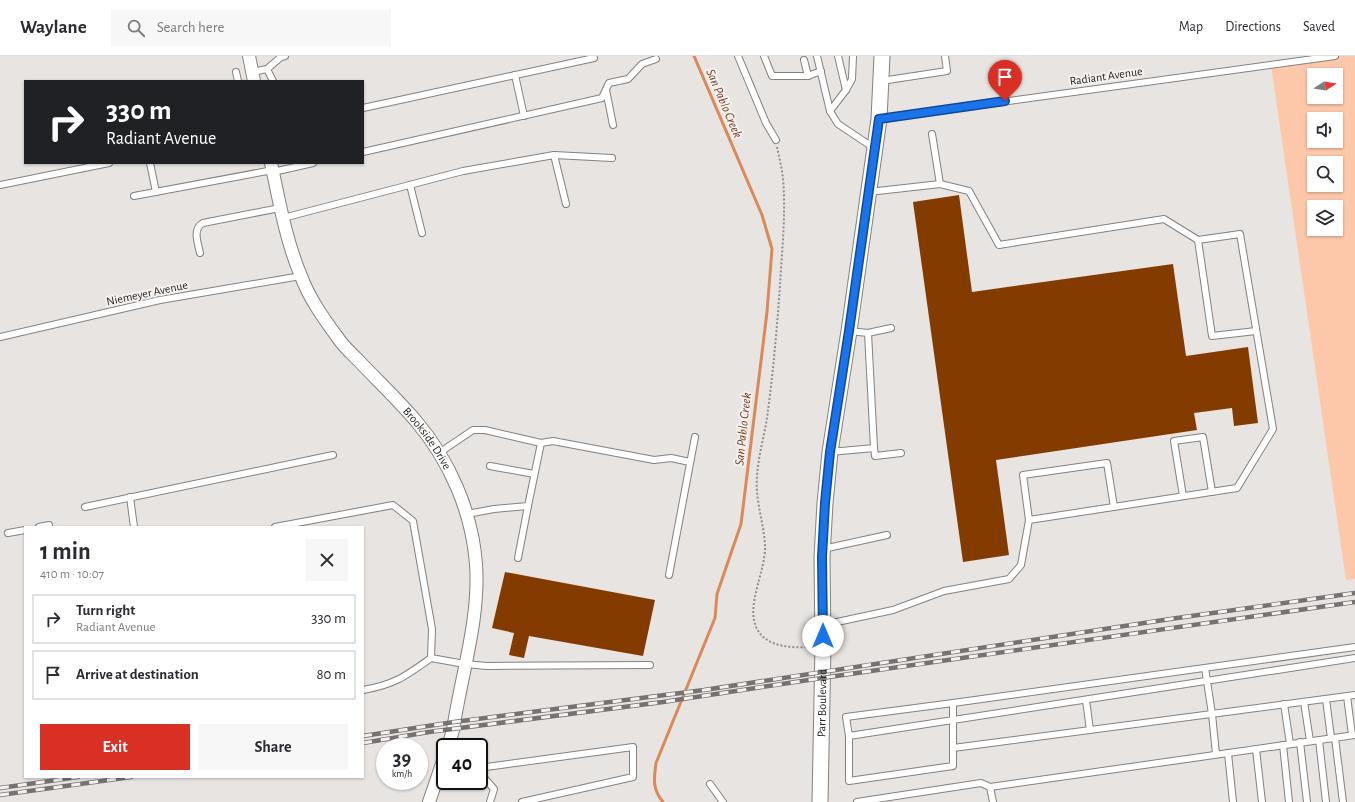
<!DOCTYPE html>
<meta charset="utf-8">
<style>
:root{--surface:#fff;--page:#f7f7f7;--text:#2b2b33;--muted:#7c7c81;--line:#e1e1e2;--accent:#d93025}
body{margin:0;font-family:"Alegreya Sans",sans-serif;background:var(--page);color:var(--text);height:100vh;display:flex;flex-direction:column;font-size:15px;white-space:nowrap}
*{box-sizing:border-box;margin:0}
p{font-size:13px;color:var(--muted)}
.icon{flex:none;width:22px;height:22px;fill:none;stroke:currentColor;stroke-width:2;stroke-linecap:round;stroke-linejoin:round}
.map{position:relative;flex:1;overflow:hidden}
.side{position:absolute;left:24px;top:470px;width:340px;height:252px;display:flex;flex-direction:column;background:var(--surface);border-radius:0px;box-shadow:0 1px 3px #0004}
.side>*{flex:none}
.hud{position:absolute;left:24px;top:24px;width:340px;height:84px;border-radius:0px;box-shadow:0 1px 3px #0004;background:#202124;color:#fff;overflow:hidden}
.needle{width:26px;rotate:78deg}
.tools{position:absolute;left:1307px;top:12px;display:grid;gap:8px}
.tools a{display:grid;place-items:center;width:36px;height:36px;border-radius:0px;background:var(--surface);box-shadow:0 1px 3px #0004;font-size:20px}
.speed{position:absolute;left:376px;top:682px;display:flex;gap:8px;font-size:20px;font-weight:700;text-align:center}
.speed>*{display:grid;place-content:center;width:52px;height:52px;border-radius:50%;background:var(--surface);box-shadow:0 1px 3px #0004;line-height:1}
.speed small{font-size:10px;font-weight:400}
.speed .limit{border:2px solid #111;border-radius:6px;background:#fff;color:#111}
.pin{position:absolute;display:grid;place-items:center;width:34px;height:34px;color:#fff;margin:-41px -17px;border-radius:50% 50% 50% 0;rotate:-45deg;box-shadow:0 0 4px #0007}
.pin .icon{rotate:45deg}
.me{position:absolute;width:44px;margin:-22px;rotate:0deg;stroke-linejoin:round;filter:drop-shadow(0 0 3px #0008)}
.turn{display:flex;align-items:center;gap:14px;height:84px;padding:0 16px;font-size:18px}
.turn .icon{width:52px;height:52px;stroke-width:2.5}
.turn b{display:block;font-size:28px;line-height:34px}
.round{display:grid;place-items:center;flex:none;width:42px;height:42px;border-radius:0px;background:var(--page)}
.summary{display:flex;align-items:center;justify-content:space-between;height:68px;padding:0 16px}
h1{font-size:24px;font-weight:700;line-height:30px}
.action{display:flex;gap:8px;margin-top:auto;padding:8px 16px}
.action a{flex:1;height:46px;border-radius:0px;background:var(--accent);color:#fff;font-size:16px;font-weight:700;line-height:46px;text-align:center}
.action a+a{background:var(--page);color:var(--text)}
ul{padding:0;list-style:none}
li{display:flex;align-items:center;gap:12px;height:50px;margin:0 8px 6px;padding:0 8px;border:2px solid var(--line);border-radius:0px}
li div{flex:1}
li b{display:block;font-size:15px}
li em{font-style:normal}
header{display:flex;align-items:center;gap:24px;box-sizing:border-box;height:56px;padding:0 20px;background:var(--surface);border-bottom:1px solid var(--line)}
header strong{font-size:19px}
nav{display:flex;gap:22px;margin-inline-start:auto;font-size:14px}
.search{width:280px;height:36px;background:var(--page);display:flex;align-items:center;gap:10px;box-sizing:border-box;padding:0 14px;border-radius:0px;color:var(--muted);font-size:15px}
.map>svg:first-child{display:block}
.green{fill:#fdc7aa;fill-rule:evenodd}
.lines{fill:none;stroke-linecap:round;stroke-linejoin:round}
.stream{stroke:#da895a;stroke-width:3}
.building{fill:#843b00}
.service-casing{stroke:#84817f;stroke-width:8}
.minor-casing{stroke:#84817f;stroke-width:14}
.tertiary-casing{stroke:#84817f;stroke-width:17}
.path{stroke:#908d8c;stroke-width:2;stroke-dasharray:2 2;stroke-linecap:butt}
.service{stroke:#fff;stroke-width:6}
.minor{stroke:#fff;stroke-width:12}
.tertiary{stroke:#fff;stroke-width:15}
.rail-casing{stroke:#757271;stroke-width:4.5}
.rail{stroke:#f5f1ef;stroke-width:3;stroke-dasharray:9;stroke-linecap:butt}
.route-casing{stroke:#114b97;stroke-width:10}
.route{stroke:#1a73e8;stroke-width:7}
.labels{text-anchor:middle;stroke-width:4;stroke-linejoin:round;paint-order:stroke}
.street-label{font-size:12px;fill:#282626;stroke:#f5f1ef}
.water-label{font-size:13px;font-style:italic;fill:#723c1b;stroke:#f5f1ef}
</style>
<header>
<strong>Waylane</strong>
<div class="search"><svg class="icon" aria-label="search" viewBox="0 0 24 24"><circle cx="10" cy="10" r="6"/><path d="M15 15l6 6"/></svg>Search here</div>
<nav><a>Map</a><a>Directions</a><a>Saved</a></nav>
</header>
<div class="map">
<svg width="1355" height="746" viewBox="0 0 1355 746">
<rect width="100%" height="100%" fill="#e8e4e2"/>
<!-- green -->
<path class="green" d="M1333,0H1355V523L1346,524L1271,9ZM1314,19H1336V41H1314ZM1314,63H1336V85H1314ZM1314,107H1336V129H1314ZM1314,151H1336V173H1314Z"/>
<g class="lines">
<!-- stream -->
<path class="stream" d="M663,746C652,733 654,722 656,707L715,562L717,538L741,468L767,256L772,193L762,159L694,0"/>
</g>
<!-- building -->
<g class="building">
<path d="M959,139L972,236L1173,208L1186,300L1248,291L1258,367L1234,370L1232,352L1194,357L1197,374L996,404L1009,499L963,506L913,146Z"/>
<path d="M505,516L655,544L643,600L529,580L524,602L509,599L514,577L492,572Z"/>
</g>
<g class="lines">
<!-- service casing -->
<g class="service-casing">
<g id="service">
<path d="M738,0L766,67L776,84"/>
<path d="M764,0L772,20H808L821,15"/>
<path d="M817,0L830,55L838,68L874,92"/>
<path d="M838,0L846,34"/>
<path d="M804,4L808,20"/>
<path d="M267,13L281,1L285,0"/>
<path d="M236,16L238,25"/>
<path d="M252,16L267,13L273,25"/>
<path d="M515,19L524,60"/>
<path d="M881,25L947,15L945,0"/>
<path d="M606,34L613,69"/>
<path d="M363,52L594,2"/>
<path d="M830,55L846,34L852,23L853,0"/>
<path d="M879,63L1335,0"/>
<path d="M932,78L940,128"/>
<path d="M363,96L602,42L609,27L628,23L642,8L656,3"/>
<path d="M554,99L566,148"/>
<path d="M150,107L156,136"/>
<path d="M273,116L313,107"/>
<path d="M0,129L109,107"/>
<path d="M410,129L422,177"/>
<path d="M134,140L273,114"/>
<path d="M283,162L463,115L554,99L612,102"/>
<path d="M1198,184L1212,280L1256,275"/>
<path d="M200,197C198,187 192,173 203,167L280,152"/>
<path d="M849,275L868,277L891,272"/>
<path d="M0,281L160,244L301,220"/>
<path d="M541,387L553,385L654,404L671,402L690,406"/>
<path d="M874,392L875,400L901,397"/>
<path d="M830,396L874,392L868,277"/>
<path d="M439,397L473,374H485L541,387L528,450L494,453L467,458"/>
<path d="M490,410L534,418"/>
<path d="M1183,440L1174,385L1203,381L1212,436"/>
<path d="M130,441L134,471"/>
<path d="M85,451L333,399"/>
<path d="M1029,464L1023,419L1107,407L1114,451"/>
<path d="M39,471L49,469V471"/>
<path d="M275,471L393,449L413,465L432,573L431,602"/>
<path d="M8,477L25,474"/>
<path d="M823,493L887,479"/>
<path d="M518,502L528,450"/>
<path d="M669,519L695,381"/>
<path d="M823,569L893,554L944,535L1009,523L1021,509L1029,464L1237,432L1273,373L1240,178L1198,184L1164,163L999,189L969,135L940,128L869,136"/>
<path d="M1205,612L1212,658L1216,698"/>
<path d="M363,634C394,629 406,620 431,602L465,608L487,610L650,609"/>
<path d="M1347,640L1352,679"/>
<path d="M1326,643L1331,682"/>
<path d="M1086,644L1090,674"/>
<path d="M1304,646L1310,685"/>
<path d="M953,647L1355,591"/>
<path d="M1284,648L1290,688"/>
<path d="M849,680L846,661L953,647V710L849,725V680C1018,654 1186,628 1355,602"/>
<path d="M1335,682L1343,746"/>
<path d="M1319,684L1326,746"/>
<path d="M1300,686L1307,746"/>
<path d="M1283,689L1289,746"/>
<path d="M953,692L1355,639"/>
<path d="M1256,693L1262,746"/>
<path d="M1228,697L1233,746"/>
<path d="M479,712L633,691V721L522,746"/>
<path d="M479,716L494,733L490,746"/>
<path d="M710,728L723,746"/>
<path d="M990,731L1355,679"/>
<path d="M857,746L981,727L990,731L993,746"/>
</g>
</g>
<!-- minor casing -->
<g class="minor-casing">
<g id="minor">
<path d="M249,0L254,25"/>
<path id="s1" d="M271,107C279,144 286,185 301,220C309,242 324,263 338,282C344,291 352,298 359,305C378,325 398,344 416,365C450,405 472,456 476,508C480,563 461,620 453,674L448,691"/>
<path d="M429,746L445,699"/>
</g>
</g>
<!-- tertiary casing -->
<g class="tertiary-casing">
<g id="tertiary">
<path id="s2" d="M820,746L823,590L822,501L825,447L830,396L849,275L879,63L882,0"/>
</g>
</g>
<!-- path -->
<path class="path" d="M777,91C779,101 782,112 783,123C786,158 782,194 780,229C777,273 773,318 767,362C764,381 758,401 757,421C755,444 764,467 765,490C766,515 745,550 757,573C767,592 794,592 812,591"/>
<!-- service -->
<use href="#service" class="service"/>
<!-- minor -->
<use href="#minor" class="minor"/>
<!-- tertiary -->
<use href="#tertiary" class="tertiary"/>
<!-- rail casing -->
<g class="rail-casing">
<g id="rail">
<path d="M363,680L454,666L704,634L1177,562L1355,537"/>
<path d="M363,687L429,676L663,646L822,622L1355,546"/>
<path d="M0,732L78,721"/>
<path d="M0,739L131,721"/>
</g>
</g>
<!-- rail -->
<use href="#rail" class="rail"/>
</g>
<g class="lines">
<!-- route casing -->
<g class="route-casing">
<path id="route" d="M823,580L822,501L825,447L830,396L849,275L879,63L1005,45"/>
</g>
<!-- route -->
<use href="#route" class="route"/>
</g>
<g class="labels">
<!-- street labels -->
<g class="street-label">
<text transform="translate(1106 20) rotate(-8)" y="4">Radiant Avenue</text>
<text transform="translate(147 237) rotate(-12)" y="4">Niemeyer Avenue</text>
<text dy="4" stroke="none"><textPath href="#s1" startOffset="324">Brookside Drive</textPath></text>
<text dy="4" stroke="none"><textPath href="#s2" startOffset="99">Parr Boulevard</textPath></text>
</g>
<!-- water labels -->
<g class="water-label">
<text transform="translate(725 47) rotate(67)" y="5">San Pablo Creek</text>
<text transform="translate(742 373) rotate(-84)" y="5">San Pablo Creek</text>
</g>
</g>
</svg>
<div class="tools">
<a><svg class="needle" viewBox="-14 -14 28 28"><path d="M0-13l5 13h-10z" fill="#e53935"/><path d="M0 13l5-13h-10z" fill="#7c7c81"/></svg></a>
<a><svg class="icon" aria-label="sound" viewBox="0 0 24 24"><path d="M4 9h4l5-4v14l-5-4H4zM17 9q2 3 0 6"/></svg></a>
<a><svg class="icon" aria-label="search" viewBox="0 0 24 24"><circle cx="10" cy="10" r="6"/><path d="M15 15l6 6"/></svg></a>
<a><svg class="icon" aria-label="layers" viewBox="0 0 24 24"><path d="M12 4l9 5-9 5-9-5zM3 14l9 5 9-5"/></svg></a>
</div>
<div class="speed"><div>39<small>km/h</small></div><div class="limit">40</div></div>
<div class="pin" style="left:1005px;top:45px;background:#d93025"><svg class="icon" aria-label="arrive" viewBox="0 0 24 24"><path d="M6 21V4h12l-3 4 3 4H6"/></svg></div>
<svg class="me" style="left:823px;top:580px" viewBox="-20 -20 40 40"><circle r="19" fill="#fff"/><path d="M0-13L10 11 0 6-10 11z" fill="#1a73e8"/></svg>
<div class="hud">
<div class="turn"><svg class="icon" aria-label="right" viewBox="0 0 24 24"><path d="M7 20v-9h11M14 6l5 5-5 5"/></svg><div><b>330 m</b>Radiant Avenue</div></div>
</div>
<section class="side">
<div class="summary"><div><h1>1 min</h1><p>410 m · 10:07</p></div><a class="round"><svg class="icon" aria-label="close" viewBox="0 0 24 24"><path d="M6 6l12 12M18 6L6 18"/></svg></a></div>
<ul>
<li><svg class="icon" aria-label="right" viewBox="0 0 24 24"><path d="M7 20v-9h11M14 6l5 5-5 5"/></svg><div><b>Turn right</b><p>Radiant Avenue</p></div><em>330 m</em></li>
<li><svg class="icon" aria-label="arrive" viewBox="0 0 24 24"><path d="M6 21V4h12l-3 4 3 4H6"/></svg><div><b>Arrive at destination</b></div><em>80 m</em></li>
</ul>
<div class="action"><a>Exit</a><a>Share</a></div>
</section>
</div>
